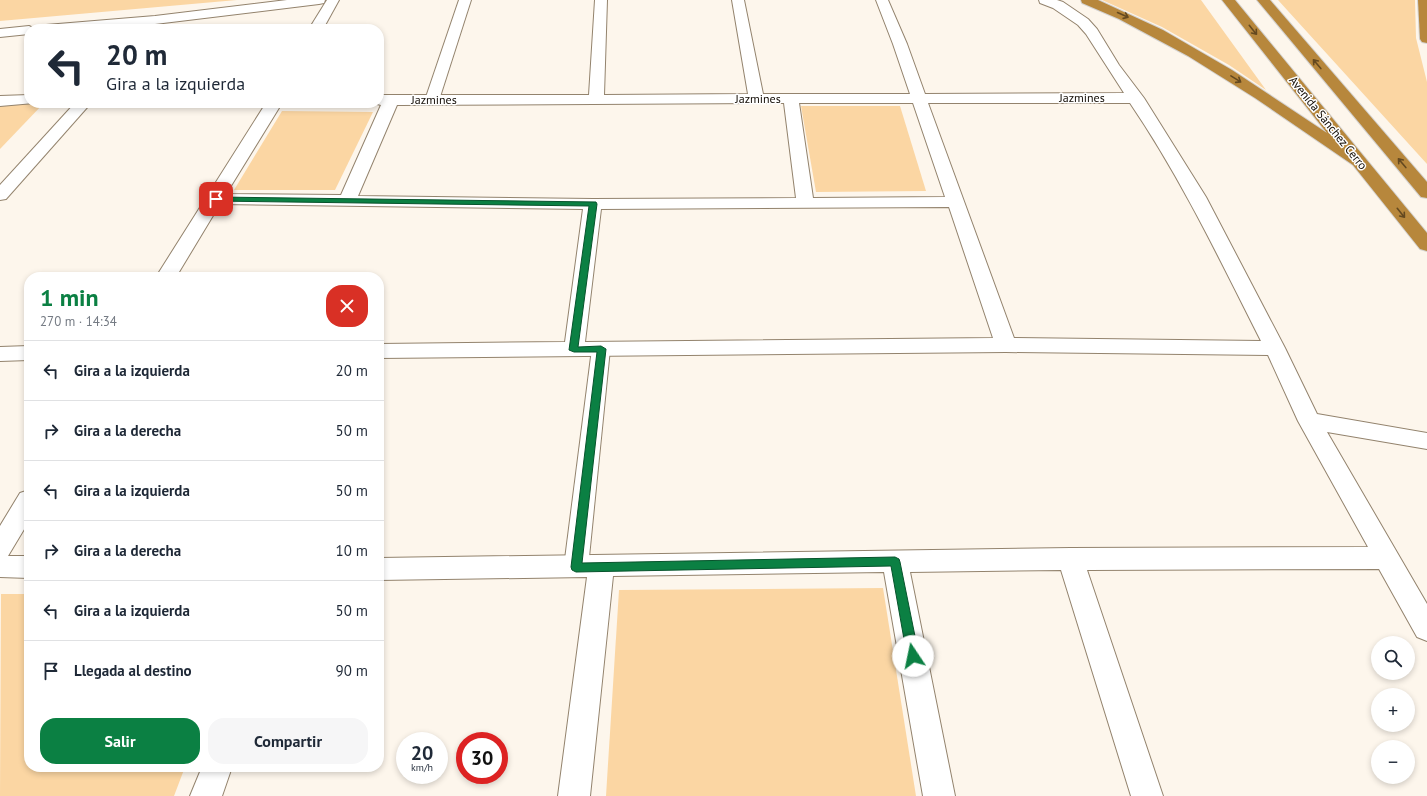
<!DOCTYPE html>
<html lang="es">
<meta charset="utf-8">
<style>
:root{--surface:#fff;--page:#f6f6f7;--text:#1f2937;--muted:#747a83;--line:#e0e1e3;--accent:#0b8043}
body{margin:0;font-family:"PT Sans",sans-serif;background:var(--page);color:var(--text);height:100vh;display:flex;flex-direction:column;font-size:15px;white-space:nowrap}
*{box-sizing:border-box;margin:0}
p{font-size:13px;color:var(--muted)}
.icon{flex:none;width:22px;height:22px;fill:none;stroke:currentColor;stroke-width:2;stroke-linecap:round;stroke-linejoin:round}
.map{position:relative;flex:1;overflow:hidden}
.drawer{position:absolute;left:24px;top:272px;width:360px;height:500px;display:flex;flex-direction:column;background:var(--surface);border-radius:16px;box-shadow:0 2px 6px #0003}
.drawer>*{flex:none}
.top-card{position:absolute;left:24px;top:24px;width:360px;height:84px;border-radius:16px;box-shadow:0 2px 6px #0003;background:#fff;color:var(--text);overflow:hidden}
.tools{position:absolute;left:1371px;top:636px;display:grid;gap:8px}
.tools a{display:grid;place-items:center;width:44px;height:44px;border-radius:50%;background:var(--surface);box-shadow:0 2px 6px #0003;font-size:20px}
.speed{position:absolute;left:396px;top:732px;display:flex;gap:8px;font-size:20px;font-weight:700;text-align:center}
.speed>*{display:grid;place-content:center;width:52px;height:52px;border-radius:50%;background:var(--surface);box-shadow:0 2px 6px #0003;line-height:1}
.speed small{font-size:10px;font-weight:400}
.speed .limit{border:6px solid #d22;background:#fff;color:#111}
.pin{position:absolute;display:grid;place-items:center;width:34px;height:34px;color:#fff;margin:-17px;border-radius:8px;box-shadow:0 2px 6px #0006}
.me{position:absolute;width:44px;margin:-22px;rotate:349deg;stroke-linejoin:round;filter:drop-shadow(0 0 3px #0008)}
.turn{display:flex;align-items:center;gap:14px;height:84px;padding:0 16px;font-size:18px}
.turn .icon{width:52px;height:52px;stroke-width:2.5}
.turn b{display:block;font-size:28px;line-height:34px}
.round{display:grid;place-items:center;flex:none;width:42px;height:42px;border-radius:16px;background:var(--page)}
.overview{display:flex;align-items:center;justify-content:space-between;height:68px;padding:0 16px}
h1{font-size:24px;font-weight:600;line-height:30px;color:var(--accent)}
.action{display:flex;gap:8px;margin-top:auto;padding:8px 16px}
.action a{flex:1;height:46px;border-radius:16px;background:var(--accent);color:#fff;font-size:16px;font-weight:600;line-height:46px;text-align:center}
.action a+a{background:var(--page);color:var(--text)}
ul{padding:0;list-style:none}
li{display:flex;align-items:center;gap:12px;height:60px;padding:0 16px;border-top:1px solid var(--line)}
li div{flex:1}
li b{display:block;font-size:15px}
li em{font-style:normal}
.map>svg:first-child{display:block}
.green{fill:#fbd6a3}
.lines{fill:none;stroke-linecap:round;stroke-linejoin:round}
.lane-casing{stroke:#93836d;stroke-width:2}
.street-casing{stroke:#93836d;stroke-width:2}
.highway-casing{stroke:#d4d3d2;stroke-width:2}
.lane{fill:#fff;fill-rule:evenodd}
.street{fill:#fff;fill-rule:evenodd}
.highway{fill:#b7873c;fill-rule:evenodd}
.oneway{stroke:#644920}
.route{fill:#0b8043;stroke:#07532c}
.labels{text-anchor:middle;stroke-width:3;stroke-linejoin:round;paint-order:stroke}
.far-street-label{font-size:12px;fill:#110b04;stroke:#fff}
</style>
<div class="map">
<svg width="1427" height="796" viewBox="0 0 1427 796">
<rect width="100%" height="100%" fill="#fdf6ec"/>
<!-- green -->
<g class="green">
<path d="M0,0H237L0,21Z"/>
<path d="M1102,0H1201L1266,90L1229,65L1162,27Z"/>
<path d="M1278,0H1415L1416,38L1427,82V164Z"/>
<path d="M44,103L0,149V104Z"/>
<path d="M801,106H900L926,191L816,192Z"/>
<path d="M282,111L373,112L335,190H234Z"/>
<path d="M883,588L916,796H606L619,590Z"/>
<path d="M1,594H29V767H185L174,796H0Z"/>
</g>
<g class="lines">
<!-- lane casing -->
<g class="lane-casing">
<g id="lane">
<path d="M459,0H471L439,100L437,103L432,104L427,103L425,100Z"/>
<path d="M601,343L608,344L610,349L588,567L584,574L576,577L568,574L564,567L592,349L594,344Z"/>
</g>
</g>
<!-- street casing -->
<g class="street-casing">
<g id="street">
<path d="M287,0H325L324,3L319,4L155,24L95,29H39L41,26L46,25L155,16Z"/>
<path d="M327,0H339L323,29H309Z"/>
<path d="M595,0H607L604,95L748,94L732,0H744L763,94H910L893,44L876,0H888L907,44L925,94L1124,93L1086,34L1078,25L1053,8L1040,3L1039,0H1057L1063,2L1088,19L1097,29L1119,65L1144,98L1206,197L1285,348L1317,414L1427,433V449L1327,432L1427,604V641L1417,637L1379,569L1087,570L1163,796H1131L1061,570L910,572L955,796H923L884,572L613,576L590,796H558L587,577L379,580V558L1071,548L1368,547L1298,421L1268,355L1006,352L379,358V344L565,342L583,209L220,204L176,277H156L266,103H282L226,194L341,195L381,105L373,103H379V95H589ZM784,103L796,198L593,199L358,196L397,105ZM799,103H913L945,197L813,198ZM928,103H1130C1181,178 1220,260 1261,341L1014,338ZM949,207L993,338L585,342L601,209Z"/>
<path d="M29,26L35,29H29V34L0,37V29Z"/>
<path d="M29,95V103H34L0,106V96Z"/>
<path d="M75,103H91L6,199L0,200V185Z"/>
<path d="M29,346V360L0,361V347Z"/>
<path d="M29,490V521L8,556H29V578L0,577V526L20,493Z"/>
<path d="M202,767H232L222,796H190Z"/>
</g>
</g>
<!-- highway casing -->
<g class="highway-casing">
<g id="highway">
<path d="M1081,0H1098L1163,30L1232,70L1327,133L1222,0H1235L1427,233V251L1420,249L1353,165L1255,98L1188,56L1119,19L1082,3Z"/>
<path d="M1257,0H1270L1427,182V198L1421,197Z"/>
<path d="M1418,0H1427V43L1422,42L1420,39Z"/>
</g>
</g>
<!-- lane -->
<use href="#lane" class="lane"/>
<!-- street -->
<use href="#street" class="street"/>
<!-- highway -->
<use href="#highway" class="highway"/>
</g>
<!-- one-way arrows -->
<defs><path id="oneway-shaft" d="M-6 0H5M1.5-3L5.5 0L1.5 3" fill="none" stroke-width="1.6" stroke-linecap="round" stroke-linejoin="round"/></defs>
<g class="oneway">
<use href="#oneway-shaft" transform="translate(1123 15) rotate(24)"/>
<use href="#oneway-shaft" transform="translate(1253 30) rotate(51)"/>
<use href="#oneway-shaft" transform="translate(1317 64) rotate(-130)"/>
<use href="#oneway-shaft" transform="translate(1236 79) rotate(32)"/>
<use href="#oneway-shaft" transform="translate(1402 163) rotate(-130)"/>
<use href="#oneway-shaft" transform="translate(1401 213) rotate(51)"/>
</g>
<!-- route -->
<path class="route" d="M216,197L596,202L597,204L578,347L601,346L606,349L582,563L895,557L899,559L900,562L919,656L917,659L913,661L909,659L907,656L891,566L576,572L572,570L571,567L597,352H574L569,350L589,206L213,201L212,199Z"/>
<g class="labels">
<!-- far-street labels -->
<g class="far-street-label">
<text x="1082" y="102">Jazmines</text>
<text x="758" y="103">Jazmines</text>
<text x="434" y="104">Jazmines</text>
<text transform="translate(1328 123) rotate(51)" y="4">Avenida Sánchez Cerro</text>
</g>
</g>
</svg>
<div class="tools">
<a><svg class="icon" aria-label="search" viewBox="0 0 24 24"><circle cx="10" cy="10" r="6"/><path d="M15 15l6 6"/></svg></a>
<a>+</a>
<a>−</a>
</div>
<div class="speed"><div>20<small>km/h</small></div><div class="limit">30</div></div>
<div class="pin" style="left:216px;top:199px;background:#d93025"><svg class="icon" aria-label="arrive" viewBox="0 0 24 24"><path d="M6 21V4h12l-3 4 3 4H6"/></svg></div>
<svg class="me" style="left:913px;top:656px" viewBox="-20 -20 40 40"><circle r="19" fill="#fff"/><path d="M0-13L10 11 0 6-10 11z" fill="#0b8043"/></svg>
<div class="top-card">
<div class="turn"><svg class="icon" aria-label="left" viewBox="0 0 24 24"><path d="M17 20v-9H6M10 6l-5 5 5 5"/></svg><div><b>20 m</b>Gira a la izquierda</div></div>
</div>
<section class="drawer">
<div class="overview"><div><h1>1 min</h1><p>270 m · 14:34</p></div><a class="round" style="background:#d93025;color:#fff"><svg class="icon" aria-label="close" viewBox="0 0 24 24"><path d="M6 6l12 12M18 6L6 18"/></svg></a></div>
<ul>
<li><svg class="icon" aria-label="left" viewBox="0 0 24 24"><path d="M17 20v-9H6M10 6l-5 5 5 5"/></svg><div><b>Gira a la izquierda</b></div><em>20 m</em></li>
<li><svg class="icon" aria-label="right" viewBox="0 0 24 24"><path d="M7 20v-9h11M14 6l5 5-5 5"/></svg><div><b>Gira a la derecha</b></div><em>50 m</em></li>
<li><svg class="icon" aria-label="left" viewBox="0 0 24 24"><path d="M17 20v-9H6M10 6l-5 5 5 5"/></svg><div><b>Gira a la izquierda</b></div><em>50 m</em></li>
<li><svg class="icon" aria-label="right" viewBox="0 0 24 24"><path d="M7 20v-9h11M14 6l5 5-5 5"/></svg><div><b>Gira a la derecha</b></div><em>10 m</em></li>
<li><svg class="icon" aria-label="left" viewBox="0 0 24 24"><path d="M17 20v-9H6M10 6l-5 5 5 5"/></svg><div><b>Gira a la izquierda</b></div><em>50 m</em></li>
<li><svg class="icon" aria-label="arrive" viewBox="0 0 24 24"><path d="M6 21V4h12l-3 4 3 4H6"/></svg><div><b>Llegada al destino</b></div><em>90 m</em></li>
</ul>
<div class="action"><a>Salir</a><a>Compartir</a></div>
</section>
</div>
